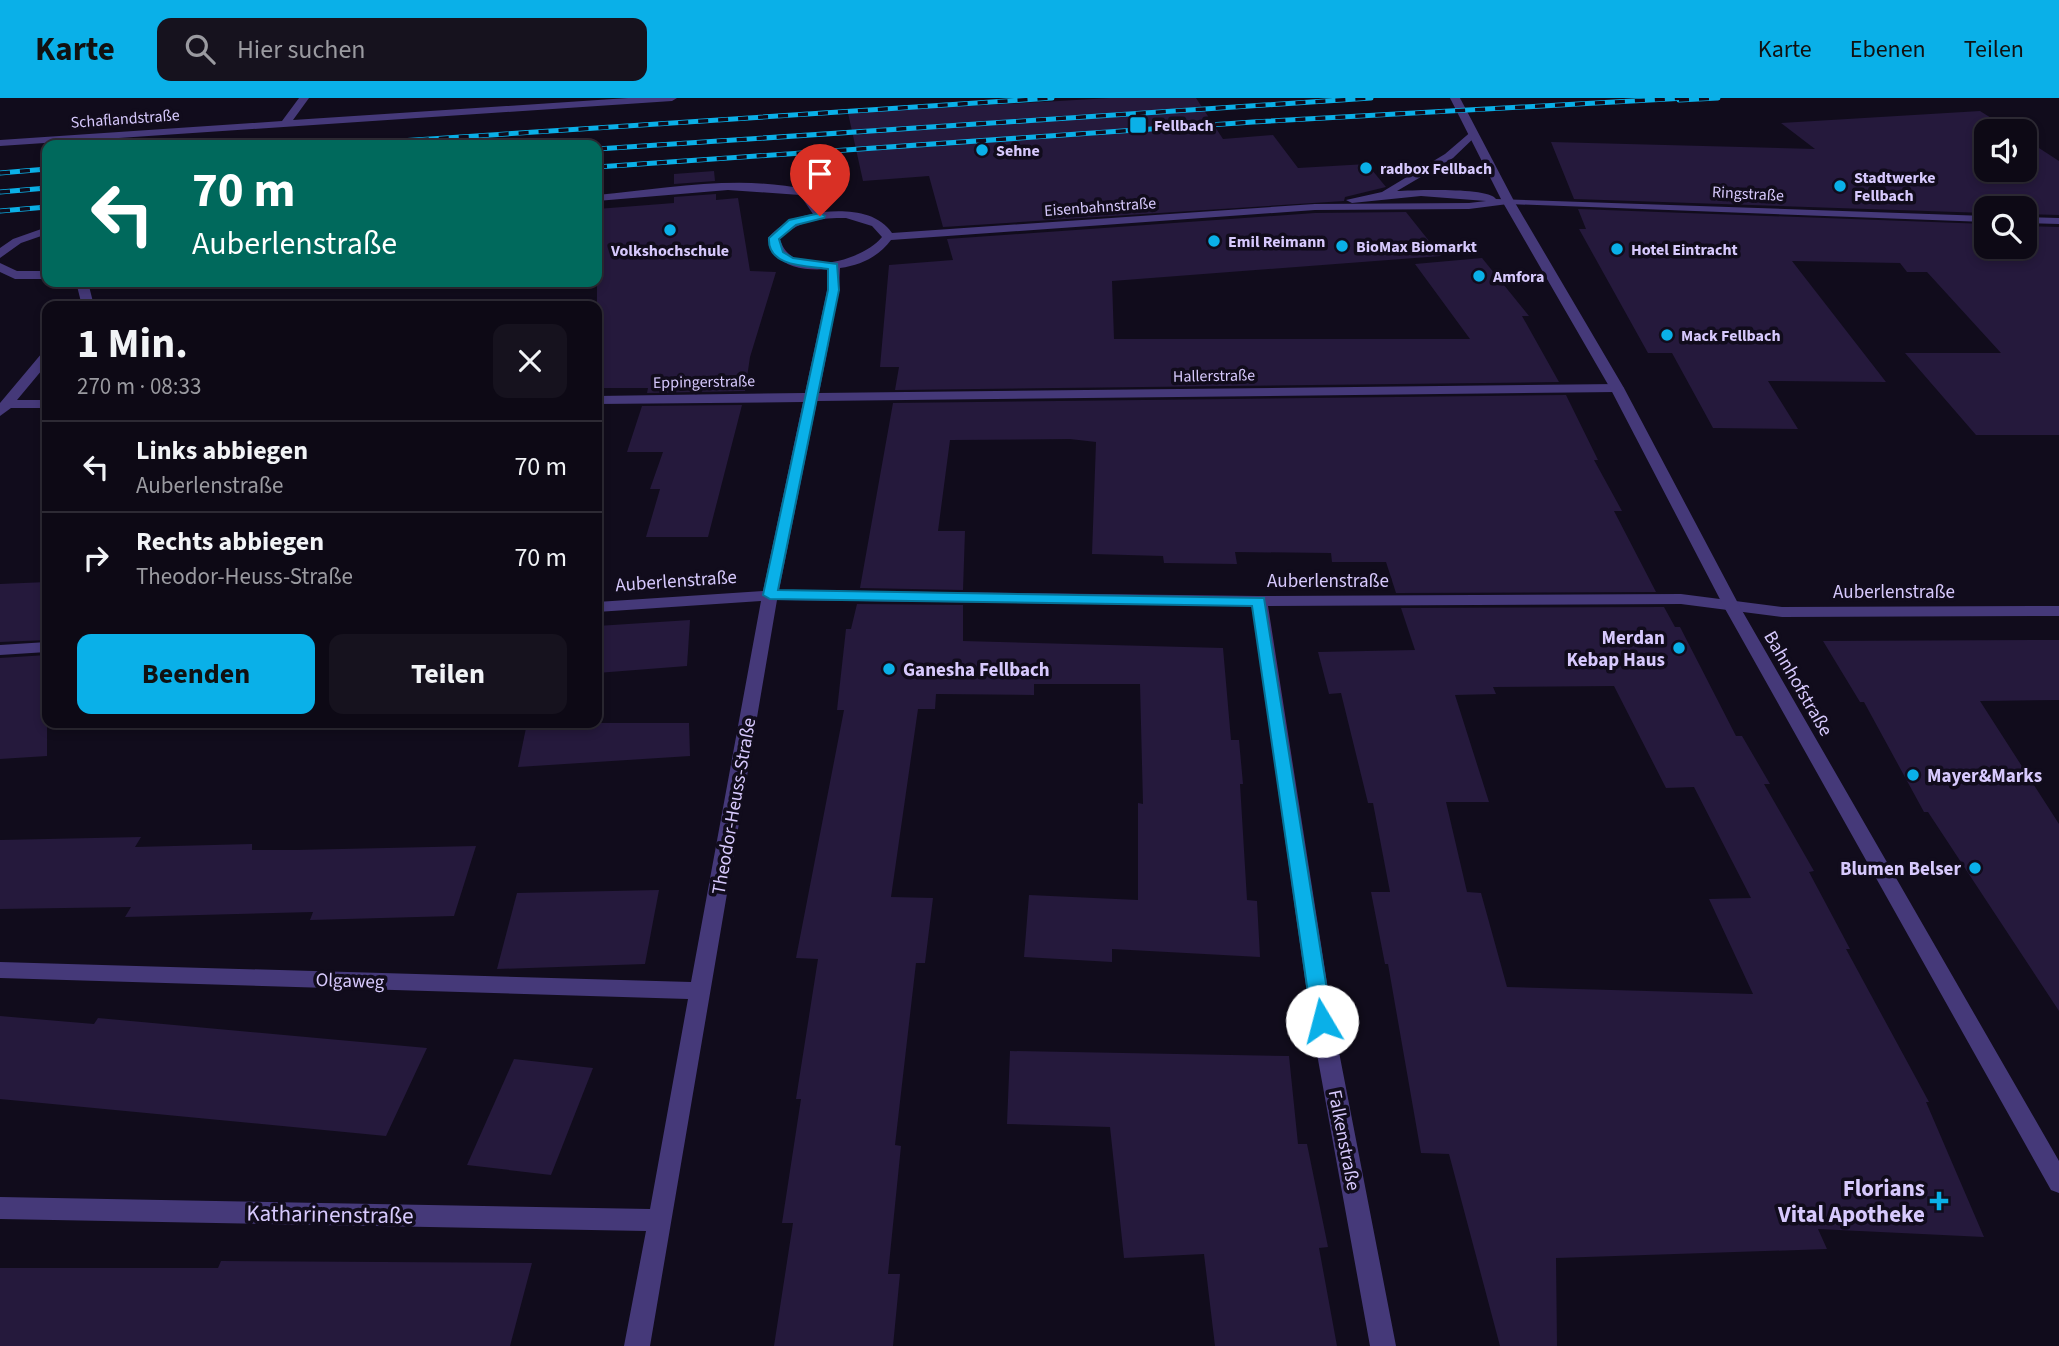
<!DOCTYPE html>
<html lang="de">
<meta charset="utf-8">
<style>
:root{--surface:#0d0915;--page:#16121e;--text:#f1f3f6;--muted:#9a9aa0;--line:#2d2a34;--accent:#0ab0e8}
body{margin:0;font-family:"Source Sans 3",sans-serif;background:var(--page);color:var(--text);height:100vh;display:flex;flex-direction:column;font-size:26px;white-space:nowrap}
*{box-sizing:border-box;margin:0}
p{font-size:23px;color:var(--muted)}
.icon{flex:none;width:38px;height:38px;fill:none;stroke:currentColor;stroke-width:2;stroke-linecap:round;stroke-linejoin:round}
.map{position:relative;flex:1;overflow:hidden}
.panel{position:absolute;left:42px;top:203px;width:560px;height:427px;display:flex;flex-direction:column;background:var(--surface);border-radius:14px;box-shadow:0 4px 10px #0003,0 0 0 2px var(--line)}
.panel>*{flex:none}
.top-card{position:absolute;left:42px;top:42px;width:560px;height:147px;border-radius:14px;box-shadow:0 4px 10px #0003,0 0 0 2px var(--line);background:#00695c;color:#fff;overflow:hidden}
.tools{position:absolute;left:1974px;top:21px;display:grid;gap:14px}
.tools a{display:grid;place-items:center;width:63px;height:63px;border-radius:14px;background:var(--surface);box-shadow:0 4px 10px #0003,0 0 0 2px var(--line);font-size:35px}
.pin{position:absolute;display:grid;place-items:center;width:60px;height:60px;color:#fff;margin:-72px -30px;border-radius:50% 50% 50% 0;rotate:-45deg;box-shadow:0 0 7px #0007}
.pin .icon{rotate:45deg}
.me{position:absolute;width:77px;margin:-38px;rotate:352deg;stroke-linejoin:round;filter:drop-shadow(0 0 5px #0008)}
.turn{display:flex;align-items:center;gap:24px;height:147px;padding:0 35px;font-size:32px}
.turn .icon{width:91px;height:91px;stroke-width:2.5}
.turn b{display:block;font-size:49px;line-height:60px}
.round{display:grid;place-items:center;flex:none;width:74px;height:74px;border-radius:14px;background:var(--page)}
.overview{display:flex;align-items:center;justify-content:space-between;height:119px;padding:0 35px}
h1{font-size:42px;font-weight:700;line-height:52px}
.primary-button{display:flex;gap:14px;margin-top:auto;padding:14px 35px}
.primary-button a{flex:1;height:80px;border-radius:14px;background:var(--accent);color:#111;font-size:28px;font-weight:700;line-height:80px;text-align:center}
.primary-button a+a{background:var(--page);color:var(--text)}
ul{padding:0;list-style:none}
li{display:flex;align-items:center;gap:21px;height:91px;padding:0 35px;border-top:2px solid var(--line)}
li div{flex:1}
li b{display:block;font-size:26px}
li em{font-style:normal}
header{display:flex;align-items:center;gap:42px;box-sizing:border-box;height:98px;padding:0 35px;background:var(--accent);color:#111}
header strong{font-size:33px}
nav{display:flex;gap:38px;margin-inline-start:auto;font-size:24px}
.search{width:490px;height:63px;background:var(--page);display:flex;align-items:center;gap:18px;box-sizing:border-box;padding:0 24px;border-radius:14px;color:var(--muted);font-size:26px}
.map>svg:first-child{display:block}
.building{fill:#25193c;fill-rule:evenodd}
.lines{fill:none;stroke-linecap:round;stroke-linejoin:round}
.minor{fill:#453979;fill-rule:evenodd}
.tertiary{fill:#453979;fill-rule:evenodd}
.rail-casing{stroke:#0ab0e8;stroke-width:5}
.rail{stroke:#110c1c;stroke-width:3.5;stroke-dasharray:10;stroke-linecap:butt}
.route{fill:#0ab0e8;stroke:#067297;stroke-width:2}
.poi-dot{fill:#0ab0e8;stroke:#110c1c;stroke-width:2.5}
.labels{text-anchor:middle;stroke-width:7;stroke-linejoin:round;paint-order:stroke}
.far-street-label{font-size:16px;fill:#d7c9fd;stroke:#110c1c}
.far-poi-label{font-size:16px;font-weight:bold;fill:#d7c9fd;stroke:#110c1c;text-anchor:start}
.street-label{font-size:19px;fill:#d7c9fd;stroke:#110c1c}
.poi-label{font-size:19px;font-weight:bold;fill:#d7c9fd;stroke:#110c1c;text-anchor:end}
.near-poi-label{font-size:23px;font-weight:bold;fill:#d7c9fd;stroke:#110c1c;text-anchor:end}
.near-street-label{font-size:23px;fill:#d7c9fd;stroke:#110c1c}
</style>
<header>
<strong>Karte</strong>
<div class="search"><svg class="icon" aria-label="search" viewBox="0 0 24 24"><circle cx="10" cy="10" r="6"/><path d="M15 15l6 6"/></svg>Hier suchen</div>
<nav><a>Karte</a><a>Ebenen</a><a>Teilen</a></nav>
</header>
<div class="map">
<svg width="2059" height="1248" viewBox="0 0 2059 1248">
<rect width="100%" height="100%" fill="#110c1c"/>
<!-- building -->
<g class="building">
<path d="M1110,0H1196L1223,41L1273,37L1298,70L1367,66L1386,89L1345,99L1344,103L943,129L929,78L863,83L848,15Z"/>
<path d="M1980,13L2012,33H1986V72H2025V41L2059,63V117L2025,116V110H1986V115L1574,101L1551,44L1815,51L1781,25Z"/>
<path d="M714,73L715,83L674,86V76Z"/>
<path d="M716,96V102L738,100L750,173L776,174L750,259L745,293L647,295L648,290H597V111L674,105V99Z"/>
<path d="M1578,111L1986,126V149H2025V128L2059,129V337H1976L1905,255H2001L1927,174H1907L1900,165L1792,163L1886,284L1768,283L1798,331L1713,330L1672,255H1648L1579,131H1586Z"/>
<path d="M1406,114L1441,158L1112,183L1114,241H1470L1415,166L1482,160L1529,218H1522L1559,284L895,292L899,269H880L889,167L953,162L947,141L1315,115Z"/>
<path d="M1566,297L1598,362H1594L1622,413H1614L1656,494L1396,495L1386,464H1332L1331,455L1235,454L1237,466L1164,465L1163,458L1092,456L1096,344L1070,341L950,342L938,433H965L963,492L860,490L893,305Z"/>
<path d="M742,307L708,439H646L660,391H650L663,354H627L642,308Z"/>
<path d="M47,484V542L0,544V486Z"/>
<path d="M857,506L963,507V543L1223,550L1231,642H1239L1243,686H1240L1247,802L1257,803L1260,859L1112,851V864L1024,859L1029,797L1138,802V705L1143,706L1140,586H1034V597L936,596L935,611H918L891,799L933,800L925,865H916L895,1047L901,1048L888,1176H900L893,1248H774L793,1125H782L801,1001H796L818,861L796,860L844,612H837L846,531H851Z"/>
<path d="M1664,509L1675,529H1680L1736,638H1742L1770,686H1764L1814,773L1809,774L1850,851H1846L1929,1004H1926L1984,1139L1818,1131L1827,1151L1556,1160L1557,1248H1500L1449,1056L1421,1055L1388,866H1385L1371,794H1390L1373,705H1368L1341,595L1329,596L1318,554L1415,552L1401,510ZM1614,588L1666,690L1694,689L1751,800L1709,801L1753,896L1507,889L1481,795L1467,794L1446,704H1489L1455,597L1496,596L1493,589Z"/>
<path d="M690,522L687,568L597,575V528Z"/>
<path d="M2059,542V602L1980,603L2059,726V913L1928,714H1924L1864,604H1860L1823,543Z"/>
<path d="M47,557V658L0,661V560Z"/>
<path d="M527,625H689L690,658L518,669Z"/>
<path d="M141,739L135,749L252,746V752H296L476,748L454,818L310,822L313,814L125,819L131,809L0,811V742Z"/>
<path d="M659,792L645,866L497,871L517,795Z"/>
<path d="M0,918L94,926L98,920L427,950L386,1038L0,1001Z"/>
<path d="M1010,953L1289,958L1298,1046H1307L1328,1149L1319,1150L1337,1248H1215L1204,1156L1124,1160L1110,1029L1007,1026Z"/>
<path d="M514,961L593,970L551,1077L467,1067Z"/>
<path d="M221,1163L532,1165L510,1248H0V1170H218Z"/>
</g>
<g class="lines">
<!-- minor -->
<g class="minor">
<path d="M299,0H309L293,22L628,0H677L672,3L0,48V42L282,23Z"/>
<path d="M1473,32L1477,33V37L1453,60L1397,93C1414,92 1489,89 1496,101L1986,118V124L1508,106L1469,111L1315,112L891,142C878,159 861,167 840,170L839,193L819,295L1617,286L1624,290L1617,294L817,303L779,492L1259,498L1681,496L1782,509L2059,508V518L1782,519L1681,506L1268,508L1333,923L1396,1248H1370L1311,923L1252,508L777,502L650,1248H624L646,1133L0,1121V1099L650,1111L688,901L0,880V864L691,884L761,503L597,514V504L763,493L803,304L597,306V298L805,295L827,193L828,171C801,173 775,169 768,140C780,126 795,119 813,116L800,97L728,92L597,103V97C666,91 739,76 808,92L823,114C847,112 877,113 892,135L1315,106L1469,105L1486,103L1421,98L1352,105L1346,102L1382,94L1445,56ZM846,120L872,128L882,139C862,164 791,182 780,141C798,122 821,120 846,120Z"/>
<path d="M2025,119L2059,120V126L2025,125Z"/>
<path d="M47,129V136L21,145L0,160V150L13,141Z"/>
<path d="M0,165L17,173H47V181H15L0,174Z"/>
<path d="M76,184H88L94,208H82Z"/>
<path d="M47,254V266L17,302H47V310H11L0,318V305L42,255Z"/>
<path d="M47,544V554L0,557V547Z"/>
</g>
<!-- tertiary -->
<path class="tertiary" d="M1450,0H1460L1514,103L1624,290L1740,509L2059,1063V1095L2051,1092L1724,509L1610,290L1502,103Z"/>
<!-- rail casing -->
<g class="rail-casing">
<g id="rail">
<path d="M1679,2L1718,0"/>
<path d="M339,47L1052,0"/>
<path d="M597,51L1371,0"/>
<path d="M597,69L1253,24L1686,0"/>
<path d="M0,75L47,71"/>
<path d="M0,94L47,90"/>
<path d="M0,113L47,109"/>
</g>
</g>
<!-- rail -->
<use href="#rail" class="rail"/>
</g>
<!-- route -->
<path class="route" d="M820,115L825,118L824,120L796,127L779,141L783,154L793,160L837,166L839,192L778,492L1264,500L1332,923L1329,929H1315L1312,923L1252,508L770,501L763,497L828,192V171C807,168 767,169 769,140L789,122Z"/>
<!-- markers -->
<g class="poi-dot">
<rect x="1129" y="18" width="18" height="18" rx="3.5"/>
<circle cx="982" cy="52" r="7"/>
<circle cx="1366" cy="70" r="7"/>
<circle cx="1840" cy="88" r="7"/>
<circle cx="670" cy="132" r="7"/>
<circle cx="1214" cy="143" r="7"/>
<circle cx="1342" cy="148" r="7"/>
<circle cx="1617" cy="151" r="7"/>
<circle cx="1479" cy="178" r="7"/>
<circle cx="1667" cy="237" r="7"/>
<circle cx="1679" cy="550" r="7"/>
<circle cx="889" cy="571" r="7"/>
<circle cx="1913" cy="677" r="7"/>
<circle cx="1975" cy="770" r="7"/>
<path d="M1935.5 1092.5h7v7h7v7h-7v7h-7v-7h-7v-7h7z"/>
</g>
<g class="labels">
<!-- far-street labels -->
<g class="far-street-label">
<text transform="translate(125 20) rotate(-4)" y="6">Schaflandstraße</text>
<text transform="translate(1748 95) rotate(3)" y="6">Ringstraße</text>
<text transform="translate(1100 108) rotate(-4)" y="6">Eisenbahnstraße</text>
<text transform="translate(1214 277) rotate(-1)" y="6">Hallerstraße</text>
<text transform="translate(704 283) rotate(-1)" y="6">Eppingerstraße</text>
</g>
<!-- far-poi labels -->
<g class="far-poi-label">
<text x="1154" y="33">Fellbach</text>
<text x="996" y="58">Sehne</text>
<text x="1380" y="76">radbox Fellbach</text>
<text x="1854" y="85">Stadtwerke<tspan x="1854" dy="18">Fellbach</tspan></text>
<text x="1228" y="149">Emil Reimann</text>
<text x="1356" y="154">BioMax Biomarkt</text>
<text x="1631" y="157">Hotel Eintracht</text>
<text x="670" y="158" text-anchor="middle">Volkshochschule</text>
<text x="1493" y="184">Amfora</text>
<text x="1681" y="243">Mack Fellbach</text>
</g>
<!-- street labels -->
<g class="street-label">
<text transform="translate(676 482) rotate(-4)" y="7">Auberlenstraße</text>
<text x="1328" y="489">Auberlenstraße</text>
<text x="1894" y="500">Auberlenstraße</text>
<text transform="translate(1799 585) rotate(60)" y="7">Bahnhofstraße</text>
<text transform="translate(733 708) rotate(-80)" y="7">Theodor-Heuss-Straße</text>
<text transform="translate(350 882) rotate(2)" y="7">Olgaweg</text>
<text transform="translate(1345 1042) rotate(79)" y="7">Falkenstraße</text>
</g>
<!-- poi labels -->
<g class="poi-label">
<text x="1665" y="546">Merdan<tspan x="1665" dy="22">Kebap Haus</tspan></text>
<text x="903" y="578" text-anchor="start">Ganesha Fellbach</text>
<text x="1927" y="684" text-anchor="start">Mayer&amp;Marks</text>
<text x="1961" y="777">Blumen Belser</text>
</g>
<!-- near-poi labels -->
<g class="near-poi-label">
<text x="1925" y="1098">Florians<tspan x="1925" dy="26">Vital Apotheke</tspan></text>
</g>
<!-- near-street labels -->
<g class="near-street-label">
<text transform="translate(330 1116) rotate(1)" y="8">Katharinenstraße</text>
</g>
</g>
</svg>
<div class="tools">
<a><svg class="icon" aria-label="sound" viewBox="0 0 24 24"><path d="M4 9h4l5-4v14l-5-4H4zM17 9q2 3 0 6"/></svg></a>
<a><svg class="icon" aria-label="search" viewBox="0 0 24 24"><circle cx="10" cy="10" r="6"/><path d="M15 15l6 6"/></svg></a>
</div>
<div class="pin" style="left:820px;top:118px;background:#d93025"><svg class="icon" aria-label="arrive" viewBox="0 0 24 24"><path d="M6 21V4h12l-3 4 3 4H6"/></svg></div>
<svg class="me" style="left:1322px;top:923px" viewBox="-20 -20 40 40"><circle r="19" fill="#fff"/><path d="M0-13L10 11 0 6-10 11z" fill="#0ab0e8"/></svg>
<div class="top-card">
<div class="turn"><svg class="icon" aria-label="left" viewBox="0 0 24 24"><path d="M17 20v-9H6M10 6l-5 5 5 5"/></svg><div><b>70 m</b>Auberlenstraße</div></div>
</div>
<section class="panel">
<div class="overview"><div><h1>1 Min.</h1><p>270 m · 08:33</p></div><a class="round"><svg class="icon" aria-label="close" viewBox="0 0 24 24"><path d="M6 6l12 12M18 6L6 18"/></svg></a></div>
<ul>
<li><svg class="icon" aria-label="left" viewBox="0 0 24 24"><path d="M17 20v-9H6M10 6l-5 5 5 5"/></svg><div><b>Links abbiegen</b><p>Auberlenstraße</p></div><em>70 m</em></li>
<li><svg class="icon" aria-label="right" viewBox="0 0 24 24"><path d="M7 20v-9h11M14 6l5 5-5 5"/></svg><div><b>Rechts abbiegen</b><p>Theodor-Heuss-Straße</p></div><em>70 m</em></li>
</ul>
<div class="primary-button"><a>Beenden</a><a>Teilen</a></div>
</section>
</div>
